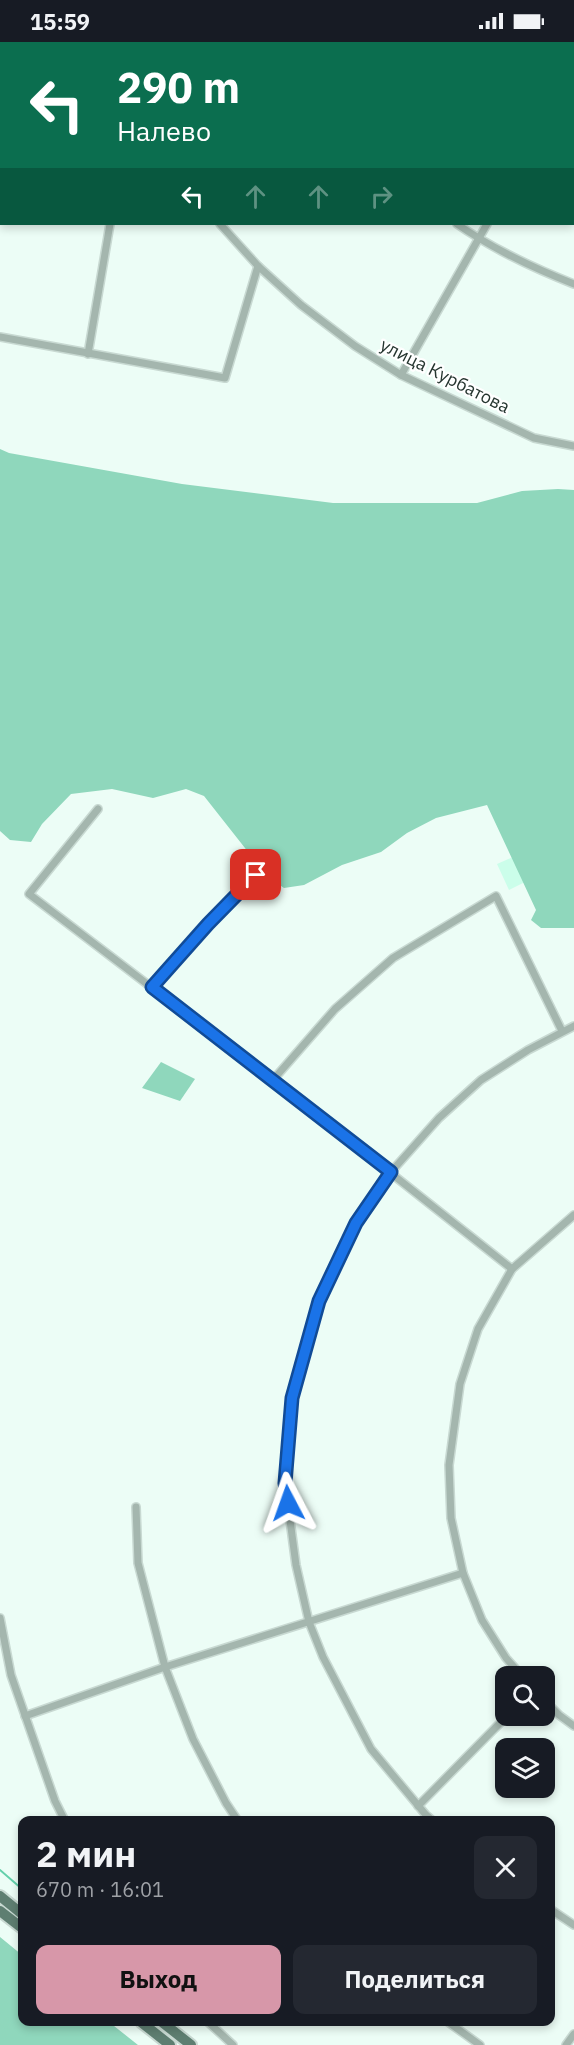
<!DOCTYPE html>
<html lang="ru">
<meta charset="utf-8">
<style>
:root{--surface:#171b24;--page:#242831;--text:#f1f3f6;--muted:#9ea1a6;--accent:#d797a9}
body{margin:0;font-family:"IBM Plex Sans",sans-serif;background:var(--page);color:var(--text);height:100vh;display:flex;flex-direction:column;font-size:22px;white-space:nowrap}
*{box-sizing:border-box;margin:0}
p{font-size:20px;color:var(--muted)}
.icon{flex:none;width:33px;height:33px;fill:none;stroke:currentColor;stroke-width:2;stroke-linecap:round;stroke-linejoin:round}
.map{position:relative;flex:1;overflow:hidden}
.sheet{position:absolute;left:18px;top:1774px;width:537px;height:210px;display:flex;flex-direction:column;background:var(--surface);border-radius:12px;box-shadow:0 3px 9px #0003}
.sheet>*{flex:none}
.guide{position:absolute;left:0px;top:0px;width:574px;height:183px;box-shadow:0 3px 9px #0003;background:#0b6e4f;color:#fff;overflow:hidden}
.fabs{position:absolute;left:495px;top:1624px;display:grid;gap:12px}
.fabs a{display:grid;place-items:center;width:60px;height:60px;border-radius:12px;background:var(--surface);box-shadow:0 3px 9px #0003;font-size:30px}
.pin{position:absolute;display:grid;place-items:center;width:51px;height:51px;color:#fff;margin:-26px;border-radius:12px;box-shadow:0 3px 9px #0006}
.me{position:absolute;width:66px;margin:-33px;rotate:356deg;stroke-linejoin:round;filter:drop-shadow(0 0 4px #0008)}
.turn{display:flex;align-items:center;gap:21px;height:126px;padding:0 18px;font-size:27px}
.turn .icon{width:78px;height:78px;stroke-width:2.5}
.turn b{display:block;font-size:42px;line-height:51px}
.lanes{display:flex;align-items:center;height:57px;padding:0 18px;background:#0003;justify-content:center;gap:30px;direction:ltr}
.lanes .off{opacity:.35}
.round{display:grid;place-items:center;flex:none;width:63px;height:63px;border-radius:12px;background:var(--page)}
.headline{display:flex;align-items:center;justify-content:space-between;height:102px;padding:0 18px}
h1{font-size:36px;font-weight:700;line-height:45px}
.primary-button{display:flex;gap:12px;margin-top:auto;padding:12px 18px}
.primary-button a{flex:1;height:69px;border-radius:12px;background:var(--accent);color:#111;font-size:24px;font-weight:700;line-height:69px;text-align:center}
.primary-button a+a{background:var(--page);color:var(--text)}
.status{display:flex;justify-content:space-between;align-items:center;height:42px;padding:0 30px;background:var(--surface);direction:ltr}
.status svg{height:16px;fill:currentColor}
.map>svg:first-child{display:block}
.built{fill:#cbfeea}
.green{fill:#8fd7bc}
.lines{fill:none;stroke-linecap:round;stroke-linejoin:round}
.stream{stroke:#63d0ab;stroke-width:2}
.street-casing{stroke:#c8d9d2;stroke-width:10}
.primary-casing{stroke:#c8d9d2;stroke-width:14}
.street{stroke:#a4b6ae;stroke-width:7}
.primary{stroke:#5e7e71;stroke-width:10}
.route-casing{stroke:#114b97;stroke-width:15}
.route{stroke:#1a73e8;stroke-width:10}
.labels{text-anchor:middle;stroke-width:4.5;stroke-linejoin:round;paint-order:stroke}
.street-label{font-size:18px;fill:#25352f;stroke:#fff}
</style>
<div class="status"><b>15:59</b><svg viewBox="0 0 49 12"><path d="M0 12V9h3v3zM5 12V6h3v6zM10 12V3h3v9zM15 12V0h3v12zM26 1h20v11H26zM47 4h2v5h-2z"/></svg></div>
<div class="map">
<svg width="574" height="2003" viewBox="0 0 574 2003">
<rect width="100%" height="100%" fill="#ecfdf6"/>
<!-- built -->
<path class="built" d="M513,815L525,840L509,848L497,822Z"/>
<!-- green -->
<g class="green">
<path d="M0,407L9,411L182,442L333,461H477L522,449L558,447L574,448V886H541L531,878L536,868L487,763L436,776L407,791L381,810L342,823L304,843L284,846L267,834L204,754L186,747L153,756L112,747L71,752L42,782L31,800L10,798L0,789Z"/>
<path d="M161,1020L195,1037L180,1059L142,1046Z"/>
<path d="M0,1895L22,1913V1980H109L138,2003H0Z"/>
</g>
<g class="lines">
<!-- stream -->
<path class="stream" d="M0,1828L22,1847"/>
<!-- street casing -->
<g class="street-casing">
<g id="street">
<path d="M61,0L63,2"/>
<path d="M462,0L463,2"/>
<path d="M492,0L494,2"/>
<path d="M53,2L54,0"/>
<path d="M289,2L290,0"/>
<path d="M573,59H574"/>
<path d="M0,66L2,64"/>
<path d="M573,79H574"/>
<path d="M220,182L258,224L301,263L355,304L401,333L534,396L574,404"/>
<path d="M457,182C493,207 533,226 574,242"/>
<path d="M0,295L225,336L258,224"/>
<path d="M88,312L110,182"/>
<path d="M401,333L487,182"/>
<path d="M98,767L29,852L273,1038L512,1227"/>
<path d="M152,945L208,882L256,833"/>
<path d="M273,1038L335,967L393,916L496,854L562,989"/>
<path d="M136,1465L138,1521L165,1625L193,1697L226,1761L238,1779"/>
<path d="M0,1576L11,1633L55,1759L65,1779"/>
<path d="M523,1635L506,1616L482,1578L463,1531L451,1476L449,1423L460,1342L478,1287L512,1227L574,1173"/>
<path d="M544,1658L559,1673L574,1684"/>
<path d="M25,1674L165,1625L463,1531"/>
<path d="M418,1764L507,1674"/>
<path d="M433,1779L426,1773L371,1707L323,1615L309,1580L296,1523L285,1441L292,1356L319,1259L356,1181L391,1130L439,1076L481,1038L528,1008L574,984"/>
<path d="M550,1867L574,1883"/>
<path d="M208,1980L233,2003"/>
<path d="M448,1980L480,2003"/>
<path d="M566,2003L574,1992"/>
</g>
</g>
<!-- primary casing -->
<g class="primary-casing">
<g id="primary">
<path d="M0,1854L22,1872"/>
<path d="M0,1869L22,1886"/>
<path d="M141,1980L170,2003"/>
<path d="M162,1980L191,2003"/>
</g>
</g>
<!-- street -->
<use href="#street" class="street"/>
<!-- primary -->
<use href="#primary" class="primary"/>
</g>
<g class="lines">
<!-- route casing -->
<g class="route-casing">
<path id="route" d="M256,833L208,882L152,945L391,1130L356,1181L319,1259L292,1356L285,1441L288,1461"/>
</g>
<!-- route -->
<use href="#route" class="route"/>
</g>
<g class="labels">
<!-- street labels -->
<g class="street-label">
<text transform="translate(445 334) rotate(27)" y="6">улица Курбатова</text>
</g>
</g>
</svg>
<div class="fabs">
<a><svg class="icon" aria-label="search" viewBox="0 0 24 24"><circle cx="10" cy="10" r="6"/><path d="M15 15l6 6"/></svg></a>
<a><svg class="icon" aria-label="layers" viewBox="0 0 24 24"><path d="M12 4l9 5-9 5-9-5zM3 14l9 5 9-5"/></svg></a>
</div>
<div class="pin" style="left:256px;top:833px;background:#d93025"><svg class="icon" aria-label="arrive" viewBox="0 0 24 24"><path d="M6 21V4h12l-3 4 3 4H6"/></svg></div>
<svg class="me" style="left:288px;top:1461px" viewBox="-20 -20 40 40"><path d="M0-17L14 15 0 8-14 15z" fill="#1a73e8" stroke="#fff" stroke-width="4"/></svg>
<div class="guide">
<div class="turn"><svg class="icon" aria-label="left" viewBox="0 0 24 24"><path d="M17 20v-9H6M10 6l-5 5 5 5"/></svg><div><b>290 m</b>Налево</div></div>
<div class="lanes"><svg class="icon" aria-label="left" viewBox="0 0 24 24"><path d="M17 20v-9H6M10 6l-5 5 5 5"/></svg><svg class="icon off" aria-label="ahead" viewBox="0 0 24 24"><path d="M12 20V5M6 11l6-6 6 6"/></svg><svg class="icon off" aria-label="ahead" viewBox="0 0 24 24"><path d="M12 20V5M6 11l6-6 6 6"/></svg><svg class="icon off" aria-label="right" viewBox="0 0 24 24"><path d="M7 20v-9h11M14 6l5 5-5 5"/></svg></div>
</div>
<section class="sheet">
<div class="headline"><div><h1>2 мин</h1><p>670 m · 16:01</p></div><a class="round"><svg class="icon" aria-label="close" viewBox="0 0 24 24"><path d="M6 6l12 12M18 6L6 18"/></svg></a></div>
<div class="primary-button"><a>Выход</a><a>Поделиться</a></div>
</section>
</div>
